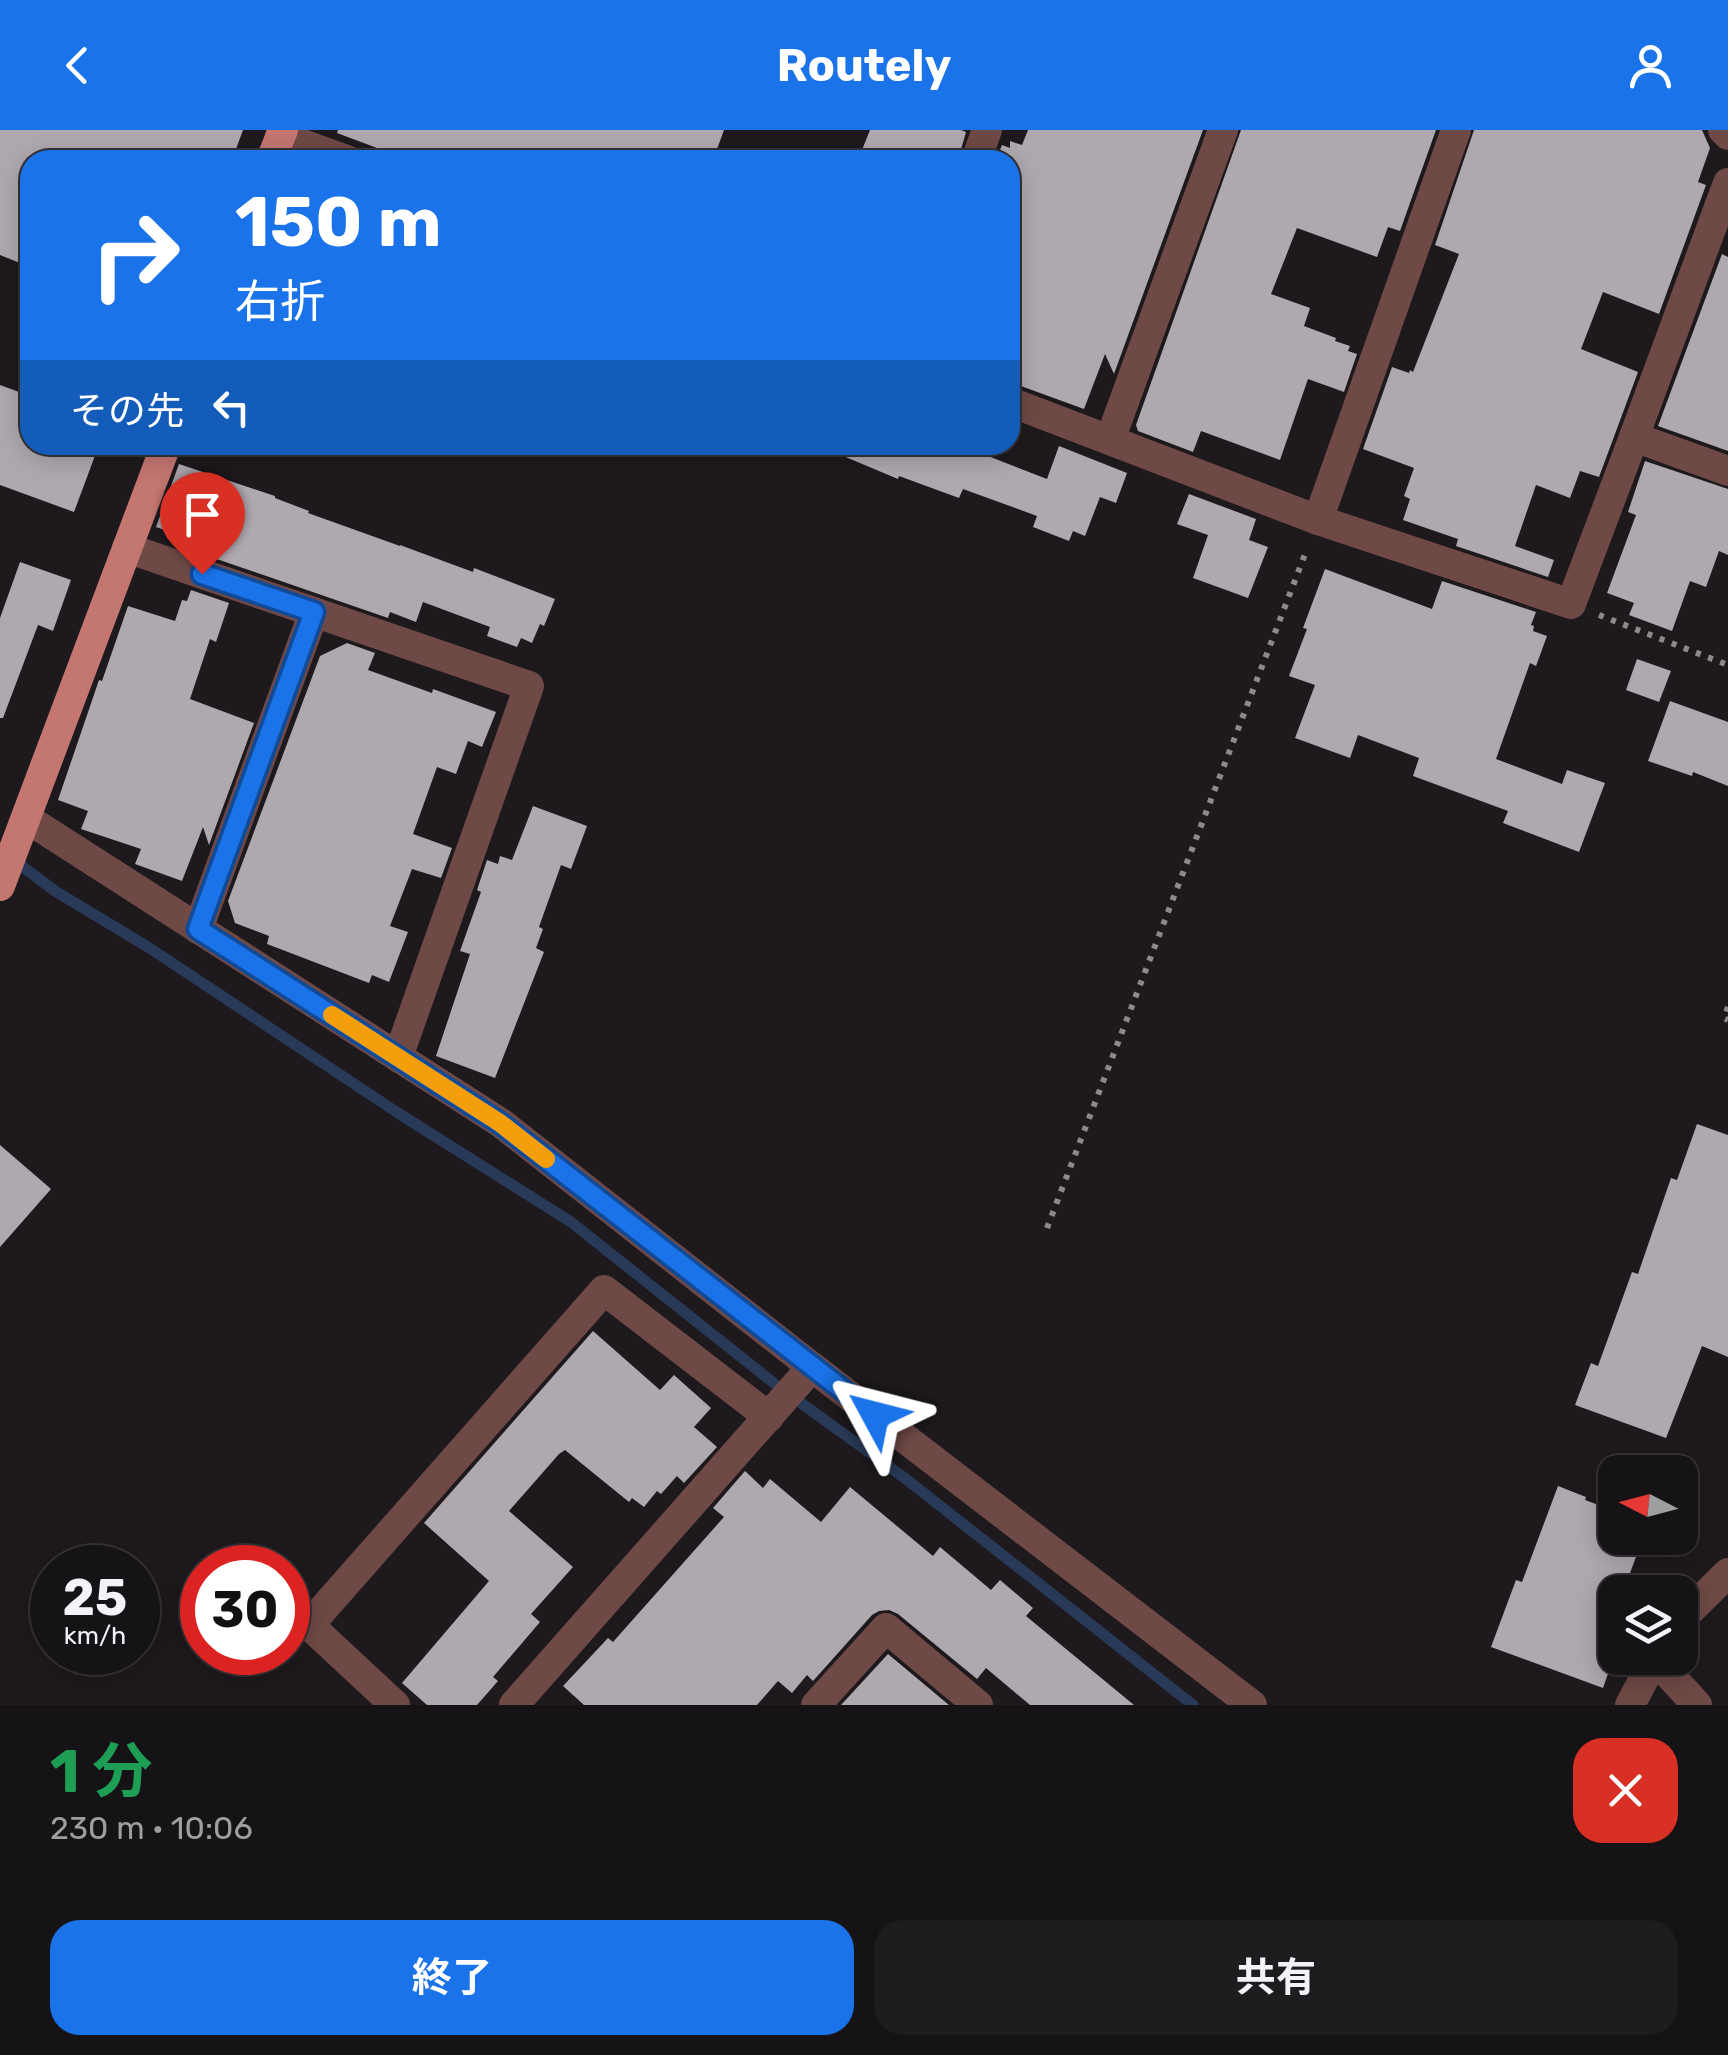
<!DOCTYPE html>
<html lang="ja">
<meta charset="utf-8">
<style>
:root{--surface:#161316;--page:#1f1c1f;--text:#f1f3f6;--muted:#9e9ea1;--line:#353235;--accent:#1a73e8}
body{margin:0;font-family:Rubik,"Noto Sans JP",sans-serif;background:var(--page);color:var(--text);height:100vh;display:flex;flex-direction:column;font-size:38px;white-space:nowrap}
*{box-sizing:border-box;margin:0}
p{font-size:32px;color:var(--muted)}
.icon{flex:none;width:55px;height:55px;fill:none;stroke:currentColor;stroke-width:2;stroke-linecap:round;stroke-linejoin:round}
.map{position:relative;height:1575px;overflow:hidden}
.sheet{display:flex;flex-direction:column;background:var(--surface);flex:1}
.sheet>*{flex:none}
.guide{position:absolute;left:20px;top:20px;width:1000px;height:305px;border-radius:30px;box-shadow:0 5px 25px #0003,0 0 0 2px var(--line);background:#1a73e8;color:#fff;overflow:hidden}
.needle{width:65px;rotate:276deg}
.controls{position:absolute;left:1598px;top:1325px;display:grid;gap:20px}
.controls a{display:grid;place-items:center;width:100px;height:100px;border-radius:20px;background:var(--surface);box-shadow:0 5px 25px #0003,0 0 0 2px var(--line);font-size:50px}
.speed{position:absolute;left:30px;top:1415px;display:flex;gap:20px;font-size:50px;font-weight:700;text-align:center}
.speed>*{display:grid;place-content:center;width:130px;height:130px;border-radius:50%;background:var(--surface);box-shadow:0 5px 25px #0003,0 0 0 2px var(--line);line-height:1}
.speed small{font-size:25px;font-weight:400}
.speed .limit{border:15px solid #d22;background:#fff;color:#111}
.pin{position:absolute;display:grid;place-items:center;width:85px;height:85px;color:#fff;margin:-102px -42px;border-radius:50% 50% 50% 0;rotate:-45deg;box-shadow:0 0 10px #0007}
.pin .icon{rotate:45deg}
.me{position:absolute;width:110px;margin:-55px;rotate:308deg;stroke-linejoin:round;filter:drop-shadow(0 0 8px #0008)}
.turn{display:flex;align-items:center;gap:35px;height:210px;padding:0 50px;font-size:45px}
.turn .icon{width:130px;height:130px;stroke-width:2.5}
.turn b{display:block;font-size:70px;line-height:85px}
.then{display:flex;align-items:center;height:95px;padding:0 50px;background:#0003;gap:20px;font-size:38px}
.round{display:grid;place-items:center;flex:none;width:105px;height:105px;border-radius:30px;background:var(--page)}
.head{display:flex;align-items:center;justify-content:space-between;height:170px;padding:0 50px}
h1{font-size:60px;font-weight:700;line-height:75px;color:#1e9e55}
.cta{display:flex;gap:20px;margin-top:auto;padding:20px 50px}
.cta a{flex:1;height:115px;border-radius:30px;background:var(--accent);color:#fff;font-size:40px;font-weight:700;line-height:115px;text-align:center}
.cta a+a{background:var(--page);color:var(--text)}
header{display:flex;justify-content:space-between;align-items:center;height:130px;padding:0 50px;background:var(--accent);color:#fff;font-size:45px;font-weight:700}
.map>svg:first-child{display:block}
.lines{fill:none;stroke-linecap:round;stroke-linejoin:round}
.stream{stroke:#293a58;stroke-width:11}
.building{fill:#afa9af}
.path{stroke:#8d898d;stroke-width:6;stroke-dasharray:5 8;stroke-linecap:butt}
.minor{stroke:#6f4946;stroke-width:30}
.major{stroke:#c47671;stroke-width:30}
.route-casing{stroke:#114b97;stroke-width:25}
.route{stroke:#1a73e8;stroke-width:18}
.slow{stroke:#f59e0b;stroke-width:18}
</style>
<header><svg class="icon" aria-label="back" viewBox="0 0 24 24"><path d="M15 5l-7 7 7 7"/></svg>Routely<svg class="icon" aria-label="person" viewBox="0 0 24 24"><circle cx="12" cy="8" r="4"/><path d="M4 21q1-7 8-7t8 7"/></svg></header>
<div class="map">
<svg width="1728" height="1575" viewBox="0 0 1728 1575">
<rect width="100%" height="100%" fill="#1d191d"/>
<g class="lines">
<!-- stream -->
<g class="stream">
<path d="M14,730L55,761L148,817L398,983L571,1092L775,1254"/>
<path d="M801,1273L906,1349L1193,1575"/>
</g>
</g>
<!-- building -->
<g class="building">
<path d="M0,0H243L232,30H203L175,20L171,30H30V137L0,125Z"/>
<path d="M338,0H724L713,30H409L337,3Z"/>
<path d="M870,0H961L966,2L958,30H858Z"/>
<path d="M1028,0H1203L1114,244L1105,224L1084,279L1010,252V30H996L1002,15L1010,18V11L1022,15Z"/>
<path d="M1241,0H1436L1400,101L1388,97L1377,127L1297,98L1271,164L1310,178L1304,196L1336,208L1335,211L1350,216L1348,221L1357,224L1344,262L1308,249L1280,330L1201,301L1193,322L1138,301L1136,295Z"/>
<path d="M1474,0H1702L1710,18L1698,52L1706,55L1659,184L1603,162L1581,219L1638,242L1599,347L1580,341L1570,368L1536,355L1515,416L1554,430L1548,447L1456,416L1458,409L1403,390L1410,369L1404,366L1414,338L1363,319L1392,237L1409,243L1410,240L1413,242L1459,124L1435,115Z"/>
<path d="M1722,124L1728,127V321L1658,296Z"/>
<path d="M0,255L30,266V315H99L74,382L0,355Z"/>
<path d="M817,315H960L1047,349L1059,316L1127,343L1116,373L1100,367L1085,406L1073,401L1069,411L1033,397L1037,386L963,359L959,368L899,346L898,349Z"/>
<path d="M1645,331L1728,359V425L1719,421L1706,457L1690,451L1672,501L1629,485L1634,473L1607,463L1636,385L1628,382Z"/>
<path d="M179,334L275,366V368L309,381L308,383L400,416V415L473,442L474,438L555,469L544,496L540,494L532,513L521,508L517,517L487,506L490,497L423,472L416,492L390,482L388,488L205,425L208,415L156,397Z"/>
<path d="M1189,364L1256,389L1249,410L1268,417L1248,468L1193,448L1208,405L1177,394Z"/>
<path d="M20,432L71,450L53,501L38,495L3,588H0V488Z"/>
<path d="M1325,439L1432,479L1442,451L1536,482L1531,495L1534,496L1533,501L1547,506L1536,536L1530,533L1496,629L1562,654L1567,640L1605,653L1579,722L1503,693L1508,681L1413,646L1419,628L1358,605L1350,628L1295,608L1315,555L1289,546L1307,499L1303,498Z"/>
<path d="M191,460L229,473L216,512L210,509L190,569L254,593L209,715L203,697L182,751L135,734L141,719L81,699L88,681L58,670L99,550L102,551L128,476L175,491L182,470L187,471Z"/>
<path d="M347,513L375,523L368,540L432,563L433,559L496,582L482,617L468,611L456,644L437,637L413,704L452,718L441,748L412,739L390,796L408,802L389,852L372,845L369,853L267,814L269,806L235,793L228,771L320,526Z"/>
<path d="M1637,529L1671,541L1659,572L1626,560Z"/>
<path d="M1670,571L1728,592V656L1693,642L1692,646L1648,631Z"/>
<path d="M533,676L587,696L571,739L561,735L539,797L543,799L536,818L544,822L495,948L436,926L470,824L460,821L481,762L477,760L487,730L498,734L500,726L512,730Z"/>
<path d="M1697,994L1728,1005V1227L1702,1216L1666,1308L1575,1275L1591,1233L1598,1236L1632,1142L1638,1144L1671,1048L1677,1050Z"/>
<path d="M0,1015L51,1059L0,1117Z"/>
<path d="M593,1201L660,1260L674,1245L711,1278L694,1297L717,1317L684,1353L677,1346L661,1364L657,1361L644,1377L632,1368L629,1372L565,1320L559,1324L509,1381L573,1437L531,1484L540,1492L493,1547L498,1551L477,1575H427L402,1553L489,1451L424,1393Z"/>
<path d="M745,1341L763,1358L770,1349L821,1392L850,1357L933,1426L940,1417L991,1460L1000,1450L1033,1478L1026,1486L1134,1575H1030L986,1538L977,1549L898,1484L889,1480L879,1481L872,1485L813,1551L807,1545L792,1563L778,1551L757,1575H584L563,1556L608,1508L613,1512L724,1387L713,1378Z"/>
<path d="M1558,1356L1586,1367L1585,1370L1615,1381V1408H1643L1623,1462H1615V1524L1603,1558L1491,1517L1516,1450L1522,1452Z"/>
<path d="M888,1524L949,1575H841Z"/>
</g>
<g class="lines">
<!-- path -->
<g class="path">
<path d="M1599,485L1728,535"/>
<path d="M1728,877L1724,888L1728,890"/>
<path d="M1047,1098L1307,419"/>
</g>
<!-- minor -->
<g class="minor">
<path d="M1723,0L1728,5"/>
<path d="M280,6L347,30"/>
<path d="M976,30L987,0"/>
<path d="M1010,272L1318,390L1571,474L1634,307L1728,341"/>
<path d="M1634,307L1728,53"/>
<path d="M1110,310L1223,0"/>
<path d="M1318,390L1456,0"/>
<path d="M127,418L529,556L398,927"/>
<path d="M26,688L501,993L812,1237L514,1575"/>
<path d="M198,799L314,482"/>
<path d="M812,1237L1252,1575"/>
<path d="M1680,1490L1728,1443"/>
<path d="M1654,1528L1697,1575"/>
<path d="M395,1575L309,1495L604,1160L769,1287"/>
<path d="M816,1575L886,1498L978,1575"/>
<path d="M1630,1575L1655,1528"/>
</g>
<!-- major -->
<g class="major">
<path d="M271,30L283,0"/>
<path d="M0,756L166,315"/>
</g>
</g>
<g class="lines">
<!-- route casing -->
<g class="route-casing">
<path id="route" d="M202,444L314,482L198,799L500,993L875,1285"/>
</g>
<!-- route -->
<use href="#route" class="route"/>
<!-- slow -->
<path class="slow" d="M332,885L500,993L546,1029"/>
</g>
</svg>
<div class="controls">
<a><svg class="needle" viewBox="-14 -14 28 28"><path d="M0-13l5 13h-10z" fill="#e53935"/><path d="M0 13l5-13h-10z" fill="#9e9ea1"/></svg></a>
<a><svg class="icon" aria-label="layers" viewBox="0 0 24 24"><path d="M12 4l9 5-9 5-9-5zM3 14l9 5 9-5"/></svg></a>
</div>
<div class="speed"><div>25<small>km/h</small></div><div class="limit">30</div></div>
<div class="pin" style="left:202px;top:444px;background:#d93025"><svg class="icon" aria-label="arrive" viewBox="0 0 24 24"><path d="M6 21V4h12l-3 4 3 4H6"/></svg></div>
<svg class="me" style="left:875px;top:1285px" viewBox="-20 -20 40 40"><path d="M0-17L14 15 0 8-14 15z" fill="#1a73e8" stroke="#fff" stroke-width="4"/></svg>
<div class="guide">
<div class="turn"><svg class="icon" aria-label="right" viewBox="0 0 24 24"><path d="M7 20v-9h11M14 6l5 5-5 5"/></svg><div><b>150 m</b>右折</div></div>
<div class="then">その先<svg class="icon" aria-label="left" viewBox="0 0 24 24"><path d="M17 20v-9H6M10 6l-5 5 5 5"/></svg></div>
</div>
</div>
<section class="sheet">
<div class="head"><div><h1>1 分</h1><p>230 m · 10:06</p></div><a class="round" style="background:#d93025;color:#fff"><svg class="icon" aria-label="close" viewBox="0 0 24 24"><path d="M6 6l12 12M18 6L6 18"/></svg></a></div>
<div class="cta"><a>終了</a><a>共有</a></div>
</section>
